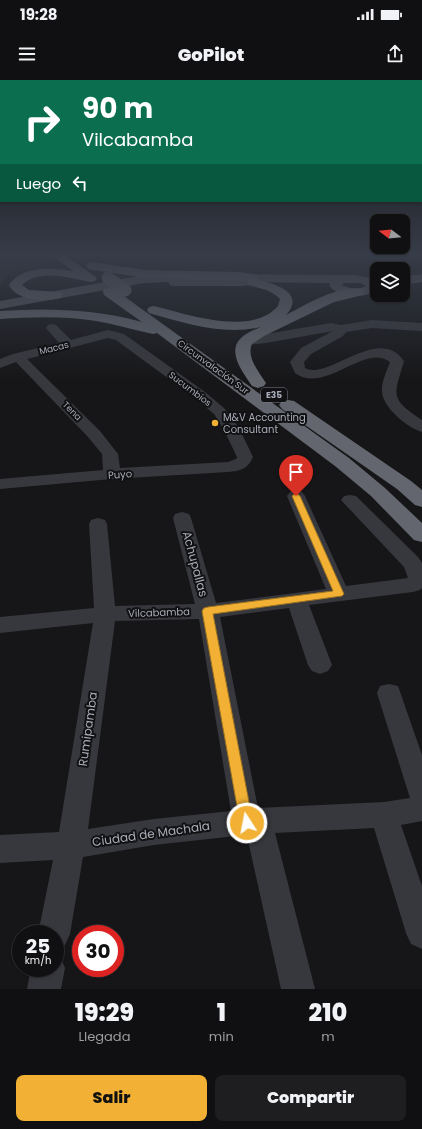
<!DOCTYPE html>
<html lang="es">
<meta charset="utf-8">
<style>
:root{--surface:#101012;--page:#1e1e20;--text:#f1f3f6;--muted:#9c9d9f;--line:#303032;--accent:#f2b134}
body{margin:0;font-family:Poppins,sans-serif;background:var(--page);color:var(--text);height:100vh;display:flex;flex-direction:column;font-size:15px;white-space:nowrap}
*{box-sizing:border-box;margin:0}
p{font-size:13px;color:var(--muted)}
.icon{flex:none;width:22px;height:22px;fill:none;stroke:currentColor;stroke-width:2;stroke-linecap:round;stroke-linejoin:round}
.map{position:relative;height:909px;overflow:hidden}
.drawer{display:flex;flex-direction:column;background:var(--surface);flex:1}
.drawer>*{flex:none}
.top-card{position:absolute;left:0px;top:0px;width:422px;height:122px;box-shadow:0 1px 3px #0004,0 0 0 1px var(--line);background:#0b6e4f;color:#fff;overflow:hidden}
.needle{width:26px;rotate:286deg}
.controls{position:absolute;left:370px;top:134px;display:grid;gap:8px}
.controls a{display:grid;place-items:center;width:40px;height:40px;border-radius:8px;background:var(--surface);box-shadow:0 1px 3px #0004,0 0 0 1px var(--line);font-size:20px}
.speed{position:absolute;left:12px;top:845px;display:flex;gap:8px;font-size:20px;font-weight:700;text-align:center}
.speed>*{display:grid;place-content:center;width:52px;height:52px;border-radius:50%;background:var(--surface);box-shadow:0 1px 3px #0004,0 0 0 1px var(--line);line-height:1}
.speed small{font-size:10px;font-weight:400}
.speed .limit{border:6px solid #d22;background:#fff;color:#111}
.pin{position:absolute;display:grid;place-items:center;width:34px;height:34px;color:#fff;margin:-41px -17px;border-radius:50% 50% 50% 0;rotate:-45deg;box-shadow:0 0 4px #0007}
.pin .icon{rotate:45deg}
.me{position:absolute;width:44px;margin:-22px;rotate:349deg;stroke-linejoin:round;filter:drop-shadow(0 0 3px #0008)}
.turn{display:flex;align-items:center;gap:14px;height:84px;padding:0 16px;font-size:18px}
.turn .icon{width:52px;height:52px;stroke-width:2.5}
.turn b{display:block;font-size:28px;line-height:34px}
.then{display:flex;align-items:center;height:38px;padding:0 16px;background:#0003;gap:8px;font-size:15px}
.eta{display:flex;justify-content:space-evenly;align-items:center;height:68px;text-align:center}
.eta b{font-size:24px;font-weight:800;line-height:28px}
.button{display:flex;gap:8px;margin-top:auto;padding:8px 16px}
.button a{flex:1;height:46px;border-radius:8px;background:var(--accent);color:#111;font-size:16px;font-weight:800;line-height:46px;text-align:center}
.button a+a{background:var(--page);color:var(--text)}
.status{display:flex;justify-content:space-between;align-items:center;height:28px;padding:0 20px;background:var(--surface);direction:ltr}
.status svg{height:11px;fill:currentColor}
header{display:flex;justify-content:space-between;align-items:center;height:52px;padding:0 16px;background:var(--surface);font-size:18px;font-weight:800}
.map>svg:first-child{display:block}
.built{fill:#222225}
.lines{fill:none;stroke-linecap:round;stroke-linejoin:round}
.minor{fill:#37383d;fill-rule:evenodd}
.major{fill:#53555c;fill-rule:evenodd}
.highway{fill:#63666e;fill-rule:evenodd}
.highway-bridge{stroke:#63666e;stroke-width:13}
.route{fill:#f2b134;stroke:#9d7322}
.poi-dot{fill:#f2b134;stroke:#111113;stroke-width:1.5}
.labels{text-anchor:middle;stroke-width:4;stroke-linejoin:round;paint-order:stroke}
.far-street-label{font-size:9px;fill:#a8adb8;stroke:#111113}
.shield{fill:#111113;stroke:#7b7e86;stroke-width:1}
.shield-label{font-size:9px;font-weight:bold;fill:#a8adb8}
.poi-label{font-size:10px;fill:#a8adb8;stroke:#111113;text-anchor:start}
.street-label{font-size:10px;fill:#a8adb8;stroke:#111113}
.near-street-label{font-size:12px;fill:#a8adb8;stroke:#111113}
</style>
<div class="status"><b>19:28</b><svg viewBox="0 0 49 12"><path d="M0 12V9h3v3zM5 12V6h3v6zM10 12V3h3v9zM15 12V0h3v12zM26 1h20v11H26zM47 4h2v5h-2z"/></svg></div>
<header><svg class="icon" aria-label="menu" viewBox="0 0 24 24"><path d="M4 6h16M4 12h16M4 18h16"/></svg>GoPilot<svg class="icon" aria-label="share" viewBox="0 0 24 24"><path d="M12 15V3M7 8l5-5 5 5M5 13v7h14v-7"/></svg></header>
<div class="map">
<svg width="422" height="909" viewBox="0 0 422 909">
<rect width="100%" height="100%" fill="#161618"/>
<!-- built -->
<path class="built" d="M0,173H23L39,185L7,196L0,207Z"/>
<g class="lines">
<!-- minor -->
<g class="minor">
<path d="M372,240L422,243V251L372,248L346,252L343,256L311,274L304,282L305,288C329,301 378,244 404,281C394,316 389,318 422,340V352C408,348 383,328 382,312C381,302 387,291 390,282C365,262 325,315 295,293L290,282L301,268L333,251L266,263L246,265L242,264L240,261L242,258L331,243L341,245Z"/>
<path d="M52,244L56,245L71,260L108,250L124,254L205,312L224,328L239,348L253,377C248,389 240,391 228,392L112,399L0,409V399L103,390L102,374L88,357L16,282L0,288V279L13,274L59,263L46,248L48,245ZM108,258L116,260L195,318L214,334L223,348L237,377L236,379L228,382L120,388L118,374L100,351L27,279Z"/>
<path d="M296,411L302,412L305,416L346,506L408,498L404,487L341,420L344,416L350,415L356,416L418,477L422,483V508L420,510L413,512L309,525L332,585L328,591L320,594L312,591L308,585L289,528L220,537L258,728L384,722L410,718L377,613L380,606L389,604L398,606L422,675V741L401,745L422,806V869L411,864L406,853L374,748L275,753L315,909H281L247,756L245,755L154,765L83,777L70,854L65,865L55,870V854H38L53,780L0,783V755L59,752L93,543L0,553V537L94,528L89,444L91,440L98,438L105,440L107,444L115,526L195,524L173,438L175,434L182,432L189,434L191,438L216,523L326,509L287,416L290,412ZM199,539L231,731L154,739L88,749L115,541Z"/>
<path d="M55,874L60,876L65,888L61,909H27L31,888H55Z"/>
</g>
<!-- major -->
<g class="major">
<path d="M189,194L193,195L195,198H223L225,195L229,194L356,195L370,198L377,204V210C364,219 338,219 329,205L330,203L250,202L248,205L244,206H174L170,205L168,202L144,203L0,229V221L144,195ZM344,203H360L366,206C358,210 350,209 342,205Z"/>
<path d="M422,194V202L403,205V197Z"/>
</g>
<!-- highway -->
<g class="highway">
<path d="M49,173H62L97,198L95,201L91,202C70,198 39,188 22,205L29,210L61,212L62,215L61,218C45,222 17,221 9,205C23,185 51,188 73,191Z"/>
<path d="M92,182L145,190L240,192L257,195L259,198L258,200C276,204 306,213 286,235C305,225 340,204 363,209L364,212L363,215L334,222L264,256L252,264C246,277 259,292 266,303L264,306L258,308L252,306C244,294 226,272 241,258C246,253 254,250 261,247C224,256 185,243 149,233L147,230L149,227L154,226C187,234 251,257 278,226L280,219C272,210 259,208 248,205L247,201L145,198L88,189L86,186L88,183Z"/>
<path d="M109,208L114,209L349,378L385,408L422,443V462L414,460L371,416L335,386L157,253L153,254C134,250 115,244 96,241C64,236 32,237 0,239V231C48,228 95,229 142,242L104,215L103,212L104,209Z"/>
<path d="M288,320L294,321L411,401L422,410V427L415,425L397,409L282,329L279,325L282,321Z"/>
</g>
<!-- highway-bridge -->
<path class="highway-bridge" d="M108,198L125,210"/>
</g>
<!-- sky -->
<linearGradient id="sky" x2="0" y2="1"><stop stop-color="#0c0c0d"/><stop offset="0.58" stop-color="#363c48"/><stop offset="1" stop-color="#363c48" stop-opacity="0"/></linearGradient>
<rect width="422" height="300" fill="url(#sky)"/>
<!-- route -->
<path class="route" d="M296,413L300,416L344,514L342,516L213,534L253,743L252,747L247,749L242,747L240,743L202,531L204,528L208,527L333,511L292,416Z"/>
<!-- markers -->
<circle class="poi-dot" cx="215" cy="343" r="4"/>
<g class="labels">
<!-- far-street labels -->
<g class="far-street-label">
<text transform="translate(54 268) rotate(-14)" y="3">Macas</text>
<text transform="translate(213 287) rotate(36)" y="3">Circunvalación Sur</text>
<text transform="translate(190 309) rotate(37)" y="3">Sucumbios</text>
<text transform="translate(72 331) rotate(45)" y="3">Tena</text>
</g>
<!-- shield labels -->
<rect class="shield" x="261" y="308" width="26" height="14" rx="3"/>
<g class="shield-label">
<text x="274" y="318">E35</text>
</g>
<!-- poi labels -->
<g class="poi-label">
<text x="223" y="341">M&amp;V Accounting<tspan x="223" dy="12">Consultant</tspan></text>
</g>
<!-- street labels -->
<g class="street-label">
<text transform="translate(120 394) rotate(-4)" y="4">Puyo</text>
<text transform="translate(159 532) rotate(-2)" y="4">Vilcabamba</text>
</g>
<!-- near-street labels -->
<g class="near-street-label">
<text transform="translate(195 484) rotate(75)" y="4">Achupallas</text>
<text transform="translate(88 649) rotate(-82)" y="4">Rumipamba</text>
<text transform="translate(151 754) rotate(-8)" y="4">Ciudad de Machala</text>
</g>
</g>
</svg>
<div class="controls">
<a><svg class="needle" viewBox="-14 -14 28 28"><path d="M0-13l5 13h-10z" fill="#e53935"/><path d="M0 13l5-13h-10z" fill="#9c9d9f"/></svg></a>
<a><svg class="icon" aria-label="layers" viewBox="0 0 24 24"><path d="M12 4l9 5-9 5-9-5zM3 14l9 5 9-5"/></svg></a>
</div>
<div class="speed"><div>25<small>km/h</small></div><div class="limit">30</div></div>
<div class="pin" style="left:296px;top:416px;background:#d93025"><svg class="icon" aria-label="arrive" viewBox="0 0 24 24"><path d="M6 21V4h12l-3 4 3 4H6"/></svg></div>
<svg class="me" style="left:247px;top:743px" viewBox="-20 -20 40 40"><circle r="17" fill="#f2b134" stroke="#fff" stroke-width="3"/><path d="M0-11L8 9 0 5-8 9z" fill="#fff"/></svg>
<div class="top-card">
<div class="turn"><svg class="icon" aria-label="right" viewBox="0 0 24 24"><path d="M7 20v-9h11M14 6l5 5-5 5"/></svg><div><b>90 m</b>Vilcabamba</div></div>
<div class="then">Luego<svg class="icon" aria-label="left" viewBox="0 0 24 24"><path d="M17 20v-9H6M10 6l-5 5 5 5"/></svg></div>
</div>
</div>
<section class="drawer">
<div class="eta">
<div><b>19:29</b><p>Llegada</p></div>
<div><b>1</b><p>min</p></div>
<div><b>210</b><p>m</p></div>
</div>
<div class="button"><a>Salir</a><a>Compartir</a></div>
</section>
